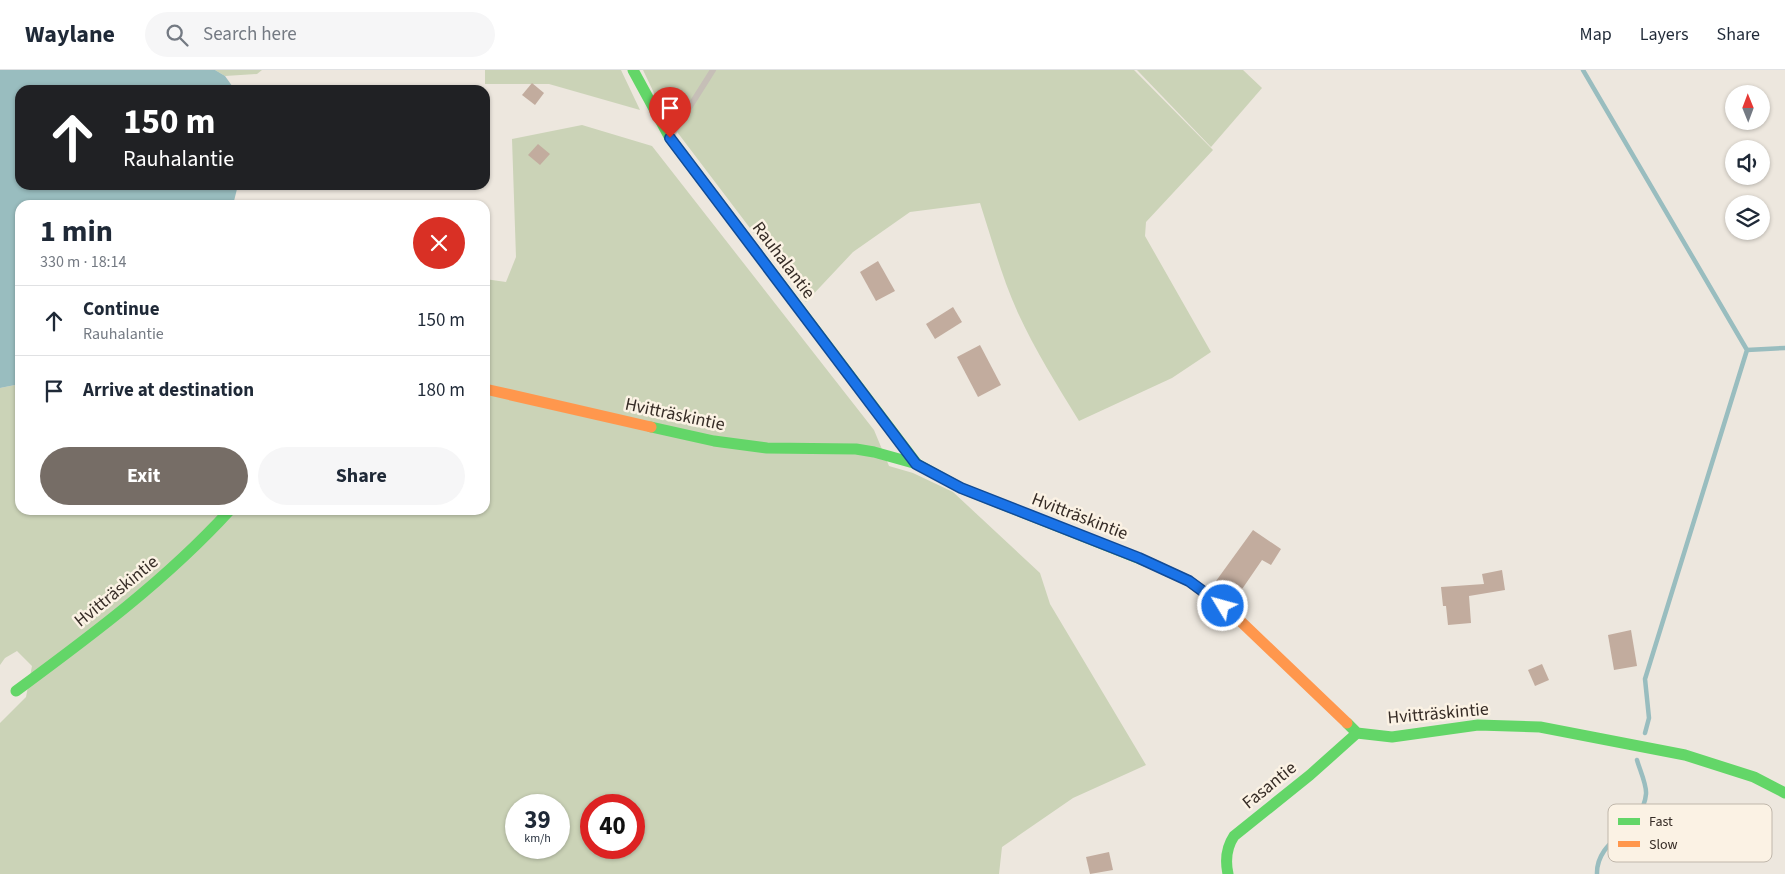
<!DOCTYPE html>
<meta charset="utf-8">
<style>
:root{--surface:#fff;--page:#f6f6f7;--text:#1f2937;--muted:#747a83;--line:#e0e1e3;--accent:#766d66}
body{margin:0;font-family:"Source Sans 3",sans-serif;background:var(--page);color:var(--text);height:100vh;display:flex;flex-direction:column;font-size:19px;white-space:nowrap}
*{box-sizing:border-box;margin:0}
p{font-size:16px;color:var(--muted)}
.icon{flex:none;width:28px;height:28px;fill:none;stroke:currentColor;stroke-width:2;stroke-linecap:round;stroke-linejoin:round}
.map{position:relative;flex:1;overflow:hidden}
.panel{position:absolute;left:15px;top:130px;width:475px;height:315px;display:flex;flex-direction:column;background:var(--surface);border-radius:15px;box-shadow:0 1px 4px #0004}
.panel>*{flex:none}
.guide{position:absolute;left:15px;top:15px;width:475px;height:105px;border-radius:15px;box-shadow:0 1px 4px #0004;background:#202124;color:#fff;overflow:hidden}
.needle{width:32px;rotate:359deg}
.controls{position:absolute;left:1725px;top:15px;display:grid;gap:10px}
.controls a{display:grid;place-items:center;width:45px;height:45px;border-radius:50%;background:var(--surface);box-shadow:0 1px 4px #0004;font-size:25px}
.speed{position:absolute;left:505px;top:724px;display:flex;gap:10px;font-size:25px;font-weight:700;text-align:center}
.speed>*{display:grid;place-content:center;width:65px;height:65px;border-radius:50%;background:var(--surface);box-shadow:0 1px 4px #0004;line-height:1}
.speed small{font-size:12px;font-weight:400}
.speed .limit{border:8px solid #d22;background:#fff;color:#111}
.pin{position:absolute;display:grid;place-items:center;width:42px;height:42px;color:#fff;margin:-51px -21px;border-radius:50% 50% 50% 0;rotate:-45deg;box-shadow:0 0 5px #0007}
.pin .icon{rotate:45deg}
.me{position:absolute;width:55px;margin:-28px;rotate:307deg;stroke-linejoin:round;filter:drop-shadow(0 0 4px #0008)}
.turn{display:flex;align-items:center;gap:18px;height:105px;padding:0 25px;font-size:22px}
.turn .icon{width:65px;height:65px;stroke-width:2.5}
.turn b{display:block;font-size:35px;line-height:42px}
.round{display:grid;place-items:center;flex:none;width:52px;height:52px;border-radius:26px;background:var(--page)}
.summary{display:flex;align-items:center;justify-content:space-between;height:85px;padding:0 25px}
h1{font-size:30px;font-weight:700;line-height:38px}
.cta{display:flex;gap:10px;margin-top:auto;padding:10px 25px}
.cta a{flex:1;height:58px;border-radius:30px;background:var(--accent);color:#fff;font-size:20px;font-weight:700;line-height:58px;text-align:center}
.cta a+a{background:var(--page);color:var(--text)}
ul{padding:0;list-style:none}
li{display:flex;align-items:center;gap:15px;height:70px;padding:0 25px;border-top:1px solid var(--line)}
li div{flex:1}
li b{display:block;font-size:19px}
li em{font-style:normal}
header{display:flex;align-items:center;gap:30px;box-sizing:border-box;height:70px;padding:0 25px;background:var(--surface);border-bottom:1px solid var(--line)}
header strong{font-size:24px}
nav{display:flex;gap:28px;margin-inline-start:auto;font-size:18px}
.search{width:350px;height:45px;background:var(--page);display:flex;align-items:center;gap:12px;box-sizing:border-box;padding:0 18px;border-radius:28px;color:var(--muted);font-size:19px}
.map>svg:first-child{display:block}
.green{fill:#cbd3b7;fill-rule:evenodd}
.water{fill:#99bdbf}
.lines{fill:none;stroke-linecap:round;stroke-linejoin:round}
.stream{stroke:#99bdbf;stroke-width:4.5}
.building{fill:#c2ac9e}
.lane{stroke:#c6bfb7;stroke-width:6}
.fast{stroke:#63d668;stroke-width:11}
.slow{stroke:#ff974d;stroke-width:11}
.route-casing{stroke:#114b97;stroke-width:12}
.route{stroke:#1a73e8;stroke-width:9}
.labels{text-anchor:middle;stroke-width:5;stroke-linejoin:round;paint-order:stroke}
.street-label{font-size:18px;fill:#362c26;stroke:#fbf2e4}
.key{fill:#fbf2e4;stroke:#c0b7ab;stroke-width:1}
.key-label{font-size:14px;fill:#362c26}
</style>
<header>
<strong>Waylane</strong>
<div class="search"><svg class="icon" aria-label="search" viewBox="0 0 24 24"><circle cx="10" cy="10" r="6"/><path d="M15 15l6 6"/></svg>Search here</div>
<nav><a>Map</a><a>Layers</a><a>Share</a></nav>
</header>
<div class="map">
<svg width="1785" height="804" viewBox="0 0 1785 804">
<rect width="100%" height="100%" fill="#ede7de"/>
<!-- green -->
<g class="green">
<path d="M215,0H262L257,4L225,6Z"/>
<path d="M485,0H621L640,40L549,14H485Z"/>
<path d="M643,0H1134L1213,80L1146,152L1145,166L1211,282L1172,308L1079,351C1057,315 1035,280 1018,243C1002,208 992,170 980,133L910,142L853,182L806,232L665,46Z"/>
<path d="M1137,0H1243L1262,18L1211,77Z"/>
<path d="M582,55L652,76L874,360L889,396L913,403L953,422L1040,503L1050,534L1146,695L1073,728L1002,777L999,804H0V653L26,627L32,596L17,581L5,588L0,595V318L20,314V440H485V209L506,212L516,187L512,69ZM516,735H559V778H516ZM591,735H634V778H591Z"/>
</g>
<!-- water -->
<path class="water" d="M0,0H215L225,6L235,20H20V115H238L233,135H20V314L0,318Z"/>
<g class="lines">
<!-- stream -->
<g class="stream">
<path d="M1583,0L1747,280L1645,609L1649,648L1645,663"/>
<path d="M1747,280L1785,278"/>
<path d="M1597,804C1596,768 1643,760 1646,724C1647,715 1639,698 1637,690"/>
</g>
</g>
<!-- building -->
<g class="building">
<path d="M532,13L544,23L535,35L522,25Z"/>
<path d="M538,74L550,84L540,95L528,85Z"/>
<path d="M878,191L895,221L876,231L860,202Z"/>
<path d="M953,237L962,252L935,269L926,254Z"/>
<path d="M980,275L1001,315L978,327L957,287Z"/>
<path d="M1253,460L1281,479L1271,495L1262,490L1238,525L1216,511Z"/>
<path d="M1502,500L1505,520L1469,526L1471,553L1448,555L1446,536H1443L1441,517L1484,514L1482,504Z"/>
<path d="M1631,560L1637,596L1614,600L1608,565Z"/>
<path d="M1542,594L1549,610L1535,616L1528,600Z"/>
<path d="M1109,782L1113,800L1090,804L1086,787Z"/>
</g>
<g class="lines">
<!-- lane -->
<path class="lane" d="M672,65L713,0"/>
<!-- fast -->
<g class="fast">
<path d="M633,0L670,68L917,394"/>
<path d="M651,357L714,371L767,378L856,379L874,382L917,394L961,418L1150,493"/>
<path d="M16,621C92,565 166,510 230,440"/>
<path d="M1347,653L1357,663L1392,667L1478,655L1540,657L1685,685L1754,707L1785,723"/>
<path d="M1228,804C1225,790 1226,778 1234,766L1310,705L1357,663"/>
</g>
<!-- slow -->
<g class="slow">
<path d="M485,319L651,357"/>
<path d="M1150,493L1189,511L1234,545L1347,653"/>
</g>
</g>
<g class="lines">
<!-- route casing -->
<g class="route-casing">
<path id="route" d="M670,68L916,394L961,418L1139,488L1189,511L1223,536"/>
</g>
<!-- route -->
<use href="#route" class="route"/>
</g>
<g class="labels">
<!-- street labels -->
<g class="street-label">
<text transform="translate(784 190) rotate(53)" y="6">Rauhalantie</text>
<text transform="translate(675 344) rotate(12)" y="6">Hvitträskintie</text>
<text transform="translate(1080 446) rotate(21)" y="6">Hvitträskintie</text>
<text transform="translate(116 521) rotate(-39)" y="6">Hvitträskintie</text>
<text transform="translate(1438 643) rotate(-5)" y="6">Hvitträskintie</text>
<text transform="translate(1269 715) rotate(-39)" y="6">Fasantie</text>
</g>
</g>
<!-- legend -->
<rect x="1608" y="734" width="164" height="58" rx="8" class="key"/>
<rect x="1618" y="748" width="22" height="7" fill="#63d668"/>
<rect x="1618" y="771" width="22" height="6" fill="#ff974d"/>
<g class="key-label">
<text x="1649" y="756">Fast</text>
<text x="1649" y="779">Slow</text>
</g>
</svg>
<div class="controls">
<a><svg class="needle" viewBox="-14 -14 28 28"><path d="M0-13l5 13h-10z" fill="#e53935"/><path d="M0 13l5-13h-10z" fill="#747a83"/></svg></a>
<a><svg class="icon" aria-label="sound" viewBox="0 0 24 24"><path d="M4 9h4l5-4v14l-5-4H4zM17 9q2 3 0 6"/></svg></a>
<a><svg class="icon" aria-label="layers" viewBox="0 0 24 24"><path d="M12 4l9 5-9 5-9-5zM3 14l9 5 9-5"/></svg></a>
</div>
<div class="speed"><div>39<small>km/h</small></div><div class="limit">40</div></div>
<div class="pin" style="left:670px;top:68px;background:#d93025"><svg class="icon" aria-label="arrive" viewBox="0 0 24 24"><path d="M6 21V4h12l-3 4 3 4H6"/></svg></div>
<svg class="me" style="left:1223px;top:536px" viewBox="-20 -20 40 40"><circle r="17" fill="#1a73e8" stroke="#fff" stroke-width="3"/><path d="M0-11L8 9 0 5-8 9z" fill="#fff"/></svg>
<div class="guide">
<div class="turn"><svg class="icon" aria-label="ahead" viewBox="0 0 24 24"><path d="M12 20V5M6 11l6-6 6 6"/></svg><div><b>150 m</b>Rauhalantie</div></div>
</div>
<section class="panel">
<div class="summary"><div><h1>1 min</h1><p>330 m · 18:14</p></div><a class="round" style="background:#d93025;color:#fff"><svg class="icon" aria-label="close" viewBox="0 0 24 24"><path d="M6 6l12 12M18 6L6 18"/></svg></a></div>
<ul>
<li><svg class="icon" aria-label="ahead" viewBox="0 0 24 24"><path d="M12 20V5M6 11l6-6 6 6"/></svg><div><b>Continue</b><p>Rauhalantie</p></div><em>150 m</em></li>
<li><svg class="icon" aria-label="arrive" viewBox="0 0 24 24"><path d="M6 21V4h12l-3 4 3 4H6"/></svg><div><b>Arrive at destination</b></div><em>180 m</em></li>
</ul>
<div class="cta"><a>Exit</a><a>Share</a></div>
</section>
</div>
